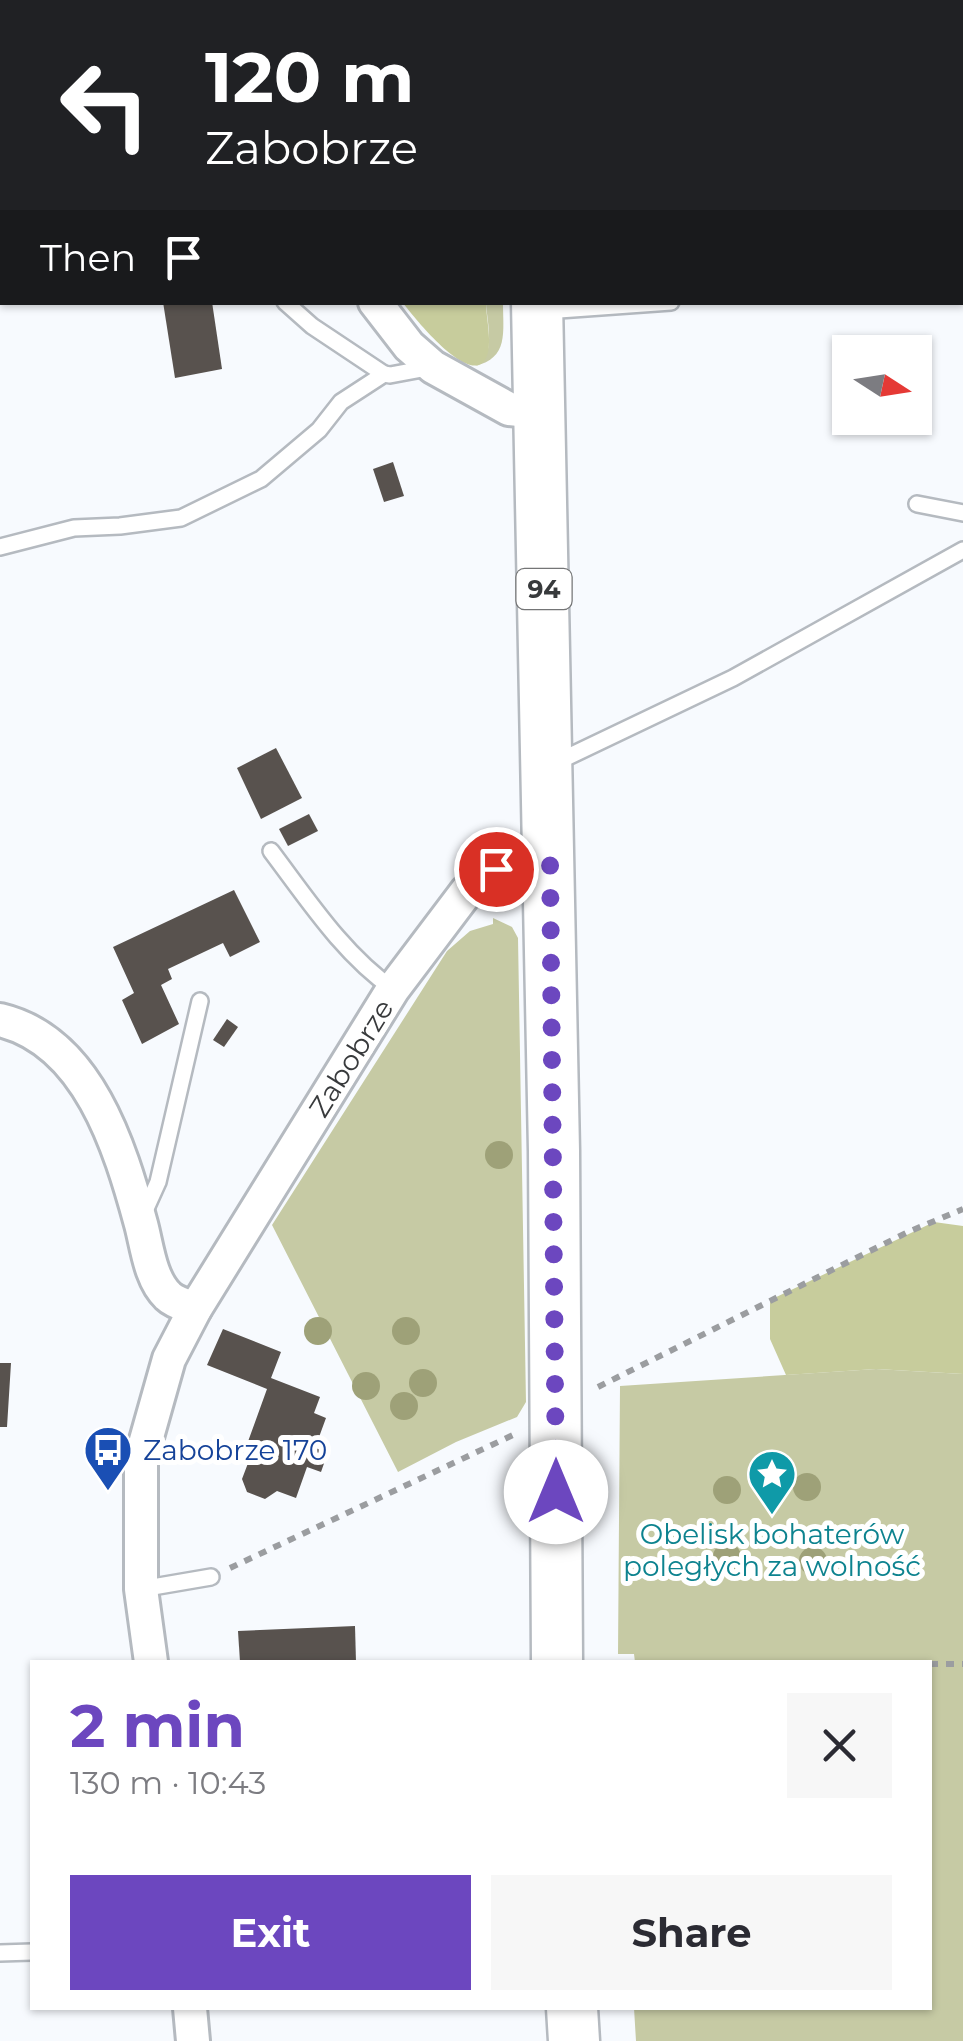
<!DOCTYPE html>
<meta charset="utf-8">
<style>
:root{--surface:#fff;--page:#f7f7f7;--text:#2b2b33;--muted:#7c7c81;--accent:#6c47bf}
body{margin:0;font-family:Montserrat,sans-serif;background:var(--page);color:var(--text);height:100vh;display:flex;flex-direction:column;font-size:38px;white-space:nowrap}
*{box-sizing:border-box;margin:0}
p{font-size:32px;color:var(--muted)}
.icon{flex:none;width:55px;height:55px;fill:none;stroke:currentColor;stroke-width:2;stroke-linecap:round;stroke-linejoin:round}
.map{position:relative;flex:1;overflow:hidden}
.sheet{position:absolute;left:30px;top:1660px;width:902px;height:350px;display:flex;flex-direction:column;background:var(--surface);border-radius:0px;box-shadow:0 2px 8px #0004}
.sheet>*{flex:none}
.guide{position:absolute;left:0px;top:0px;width:965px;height:305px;box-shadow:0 2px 8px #0004;background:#202124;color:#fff;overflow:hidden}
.needle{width:65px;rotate:102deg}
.controls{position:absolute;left:832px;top:335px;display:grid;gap:20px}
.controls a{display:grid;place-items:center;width:100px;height:100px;border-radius:0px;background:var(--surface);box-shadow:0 2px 8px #0004;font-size:50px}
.pin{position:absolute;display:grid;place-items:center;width:85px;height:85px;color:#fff;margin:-42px;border:5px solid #fff;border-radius:50%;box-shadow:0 2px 10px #0007}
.me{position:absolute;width:110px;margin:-55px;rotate:0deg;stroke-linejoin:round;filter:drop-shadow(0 0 8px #0008)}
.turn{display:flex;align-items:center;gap:35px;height:210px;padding:0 40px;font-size:45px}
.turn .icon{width:130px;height:130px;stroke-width:2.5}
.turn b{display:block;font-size:70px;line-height:85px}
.then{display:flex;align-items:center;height:95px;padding:0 40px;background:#0003;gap:20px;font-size:38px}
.round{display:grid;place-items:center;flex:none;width:105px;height:105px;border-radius:0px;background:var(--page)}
.head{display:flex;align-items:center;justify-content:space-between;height:170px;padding:0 40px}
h1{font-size:60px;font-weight:700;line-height:75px;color:var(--accent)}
.action{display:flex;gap:20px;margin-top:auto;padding:20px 40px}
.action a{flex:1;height:115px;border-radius:0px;background:var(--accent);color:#fff;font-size:40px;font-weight:700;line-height:115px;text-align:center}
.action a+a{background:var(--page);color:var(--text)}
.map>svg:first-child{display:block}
.green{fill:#c6caa4}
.forest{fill:#c7cc9c}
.building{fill:#58524e}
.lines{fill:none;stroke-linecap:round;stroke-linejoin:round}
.lane-casing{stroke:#b5bac0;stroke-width:20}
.street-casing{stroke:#b5bac0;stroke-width:38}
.primary-casing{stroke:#b5bac0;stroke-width:55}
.path{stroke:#9b9da0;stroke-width:6;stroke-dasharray:8 8;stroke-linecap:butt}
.lane{stroke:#fff;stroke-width:15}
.street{stroke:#fff;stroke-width:32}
.primary{stroke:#fff;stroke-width:50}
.tree{fill:#9ea178}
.route{stroke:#6c47bf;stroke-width:18;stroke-dasharray:0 32.4}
.labels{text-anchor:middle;stroke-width:10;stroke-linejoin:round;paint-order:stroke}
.shield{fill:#fff;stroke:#747576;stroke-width:2.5}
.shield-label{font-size:25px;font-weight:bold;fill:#383a3c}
.street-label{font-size:28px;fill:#383a3c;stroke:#fff}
.transit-label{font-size:28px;fill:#164399;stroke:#fff;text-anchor:start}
.culture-label{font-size:28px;fill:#0d838f;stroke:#fff}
</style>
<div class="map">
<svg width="963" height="2041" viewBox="0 0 963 2041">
<rect width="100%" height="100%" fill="#f7fafe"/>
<!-- green -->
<g class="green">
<path d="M486,303H503C503,332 509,358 475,366C497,358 487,322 486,303Z"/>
<path d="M493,918L512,927L518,938L526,1402L517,1417L456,1442L398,1472L272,1225L447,951L470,931L493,924Z"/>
<path d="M876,1369L963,1374V2041H636L634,2008H930V1662H635L634,1654H618L620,1386Z"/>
</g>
<!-- forest -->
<g class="forest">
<path d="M301,0H473V2H302Z"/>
<path d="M403,303H486C486,317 493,345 486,358C471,389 413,316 403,303Z"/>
<path d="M934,1222L963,1226V1374L876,1369L786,1375L770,1339V1300Z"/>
</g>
<!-- building -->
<g class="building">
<path d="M163,302H212L222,369L175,378Z"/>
<path d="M393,462L404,496L384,502L373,469Z"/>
<path d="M276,748L302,798L261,819L237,768Z"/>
<path d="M309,814L318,831L288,846L279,829Z"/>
<path d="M234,890L260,942L230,957L223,943L168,969L172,979L161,985L179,1024L142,1044L122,1000L134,993L113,947Z"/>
<path d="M227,1019L238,1027L224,1047L213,1040Z"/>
<path d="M223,1329L281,1352L271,1378L320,1397L314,1413L326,1418L315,1448L328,1452L321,1472L307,1467L296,1498L277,1491L265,1499L247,1492L242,1479L253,1450L246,1447L267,1389L207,1365Z"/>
<path d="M0,1363H11L7,1427H0Z"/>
<path d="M355,1626L356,1662H240L238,1631Z"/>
</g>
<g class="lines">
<!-- lane casing -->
<g class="lane-casing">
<g id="lane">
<path d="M263,0V2"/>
<path d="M962,195L963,194"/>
<path d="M285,302L312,326L384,374"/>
<path d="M545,311L671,302"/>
<path d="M917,504L963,513"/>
<path d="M0,547L74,528L120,526L181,518L261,479L319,430L341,402L384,374L390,375L433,367"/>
<path d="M555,763L733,678L963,550"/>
<path d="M271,851C308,900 343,954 393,989"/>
<path d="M144,1213L158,1182L200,1001"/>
<path d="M141,1589L211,1577"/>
<path d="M0,1953L32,1952"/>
</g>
</g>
<!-- street casing -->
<g class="street-casing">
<g id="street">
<path d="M150,0L152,2"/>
<path d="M0,162H2"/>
<path d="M375,302L409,346L433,367L509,409L540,412"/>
<path d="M0,1020C88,1041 120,1147 141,1224C147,1246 150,1279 168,1296C174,1302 187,1306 195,1309"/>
<path d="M151,1662L141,1589V1458L169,1359L195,1309L393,989L467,891L506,864L522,858L550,857"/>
<path d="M190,2008L193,2041"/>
</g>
</g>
<!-- primary casing -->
<g class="primary-casing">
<g id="primary">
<path d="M525,0V2"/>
<path d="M537,302L554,1151L557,1662"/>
<path d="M572,2008L574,2041"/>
</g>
</g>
<!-- path -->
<g class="path">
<path d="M846,2L850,0"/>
<path d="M598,1387L908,1232L963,1209"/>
<path d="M230,1568L513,1435"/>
<path d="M930,1664H963"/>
</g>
<!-- lane -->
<use href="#lane" class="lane"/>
<!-- street -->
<use href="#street" class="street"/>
<!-- primary -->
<use href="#primary" class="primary"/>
</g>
<!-- trees -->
<g class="tree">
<circle cx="499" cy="1155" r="14"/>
<circle cx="318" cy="1331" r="14"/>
<circle cx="406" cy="1331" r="14"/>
<circle cx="423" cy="1383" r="14"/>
<circle cx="366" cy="1386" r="14"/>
<circle cx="404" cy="1406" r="14"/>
<circle cx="807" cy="1487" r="14"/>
<circle cx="727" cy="1490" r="14"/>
<circle cx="727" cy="1557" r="14"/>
<circle cx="813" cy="1561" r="14"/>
</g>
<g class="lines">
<!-- route -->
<path class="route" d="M496,869L522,858L550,857L556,1492"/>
</g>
<!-- icons -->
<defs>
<g id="bus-pin" transform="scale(2.5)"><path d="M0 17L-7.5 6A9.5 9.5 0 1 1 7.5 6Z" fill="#1a4fb4" stroke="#fff"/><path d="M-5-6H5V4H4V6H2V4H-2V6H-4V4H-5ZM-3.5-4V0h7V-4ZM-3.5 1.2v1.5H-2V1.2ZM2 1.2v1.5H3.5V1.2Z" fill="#fff"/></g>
<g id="sight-pin" transform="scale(2.5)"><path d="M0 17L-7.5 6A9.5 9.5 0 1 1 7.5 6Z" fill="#0f9aa8" stroke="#fff"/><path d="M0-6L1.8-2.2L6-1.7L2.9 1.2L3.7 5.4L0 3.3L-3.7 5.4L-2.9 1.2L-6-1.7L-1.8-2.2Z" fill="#fff"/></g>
</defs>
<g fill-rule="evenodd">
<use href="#bus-pin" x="108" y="1450"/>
<use href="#sight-pin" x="772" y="1474"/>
</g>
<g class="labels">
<!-- shield labels -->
<rect class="shield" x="516.5" y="569" width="55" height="40" rx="8"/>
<g class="shield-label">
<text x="544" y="598">94</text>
</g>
<!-- street labels -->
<g class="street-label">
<text transform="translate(351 1058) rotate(-58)" y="10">Zabobrze</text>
</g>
<!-- transit labels -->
<g class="transit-label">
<text x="143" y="1460">Zabobrze 170</text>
</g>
<!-- culture labels -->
<g class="culture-label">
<text x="772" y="1544">Obelisk bohaterów<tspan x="772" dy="32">poległych za wolność</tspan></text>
</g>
</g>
</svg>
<div class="controls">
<a><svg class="needle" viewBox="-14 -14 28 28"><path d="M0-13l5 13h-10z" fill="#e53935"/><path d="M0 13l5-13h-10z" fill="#7c7c81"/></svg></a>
</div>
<div class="pin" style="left:496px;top:869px;background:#d93025"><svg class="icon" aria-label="arrive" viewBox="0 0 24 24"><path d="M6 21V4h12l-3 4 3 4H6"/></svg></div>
<svg class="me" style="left:556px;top:1492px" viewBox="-20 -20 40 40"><circle r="19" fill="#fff"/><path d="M0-13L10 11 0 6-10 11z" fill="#6c47bf"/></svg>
<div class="guide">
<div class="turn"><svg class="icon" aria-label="left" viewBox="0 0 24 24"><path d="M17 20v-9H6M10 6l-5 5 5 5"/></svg><div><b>120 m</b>Zabobrze</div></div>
<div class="then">Then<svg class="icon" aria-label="arrive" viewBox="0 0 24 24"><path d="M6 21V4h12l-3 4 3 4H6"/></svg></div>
</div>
<section class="sheet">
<div class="head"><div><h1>2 min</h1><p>130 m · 10:43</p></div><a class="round"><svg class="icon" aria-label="close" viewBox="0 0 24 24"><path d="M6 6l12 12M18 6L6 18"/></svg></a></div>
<div class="action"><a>Exit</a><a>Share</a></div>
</section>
</div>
